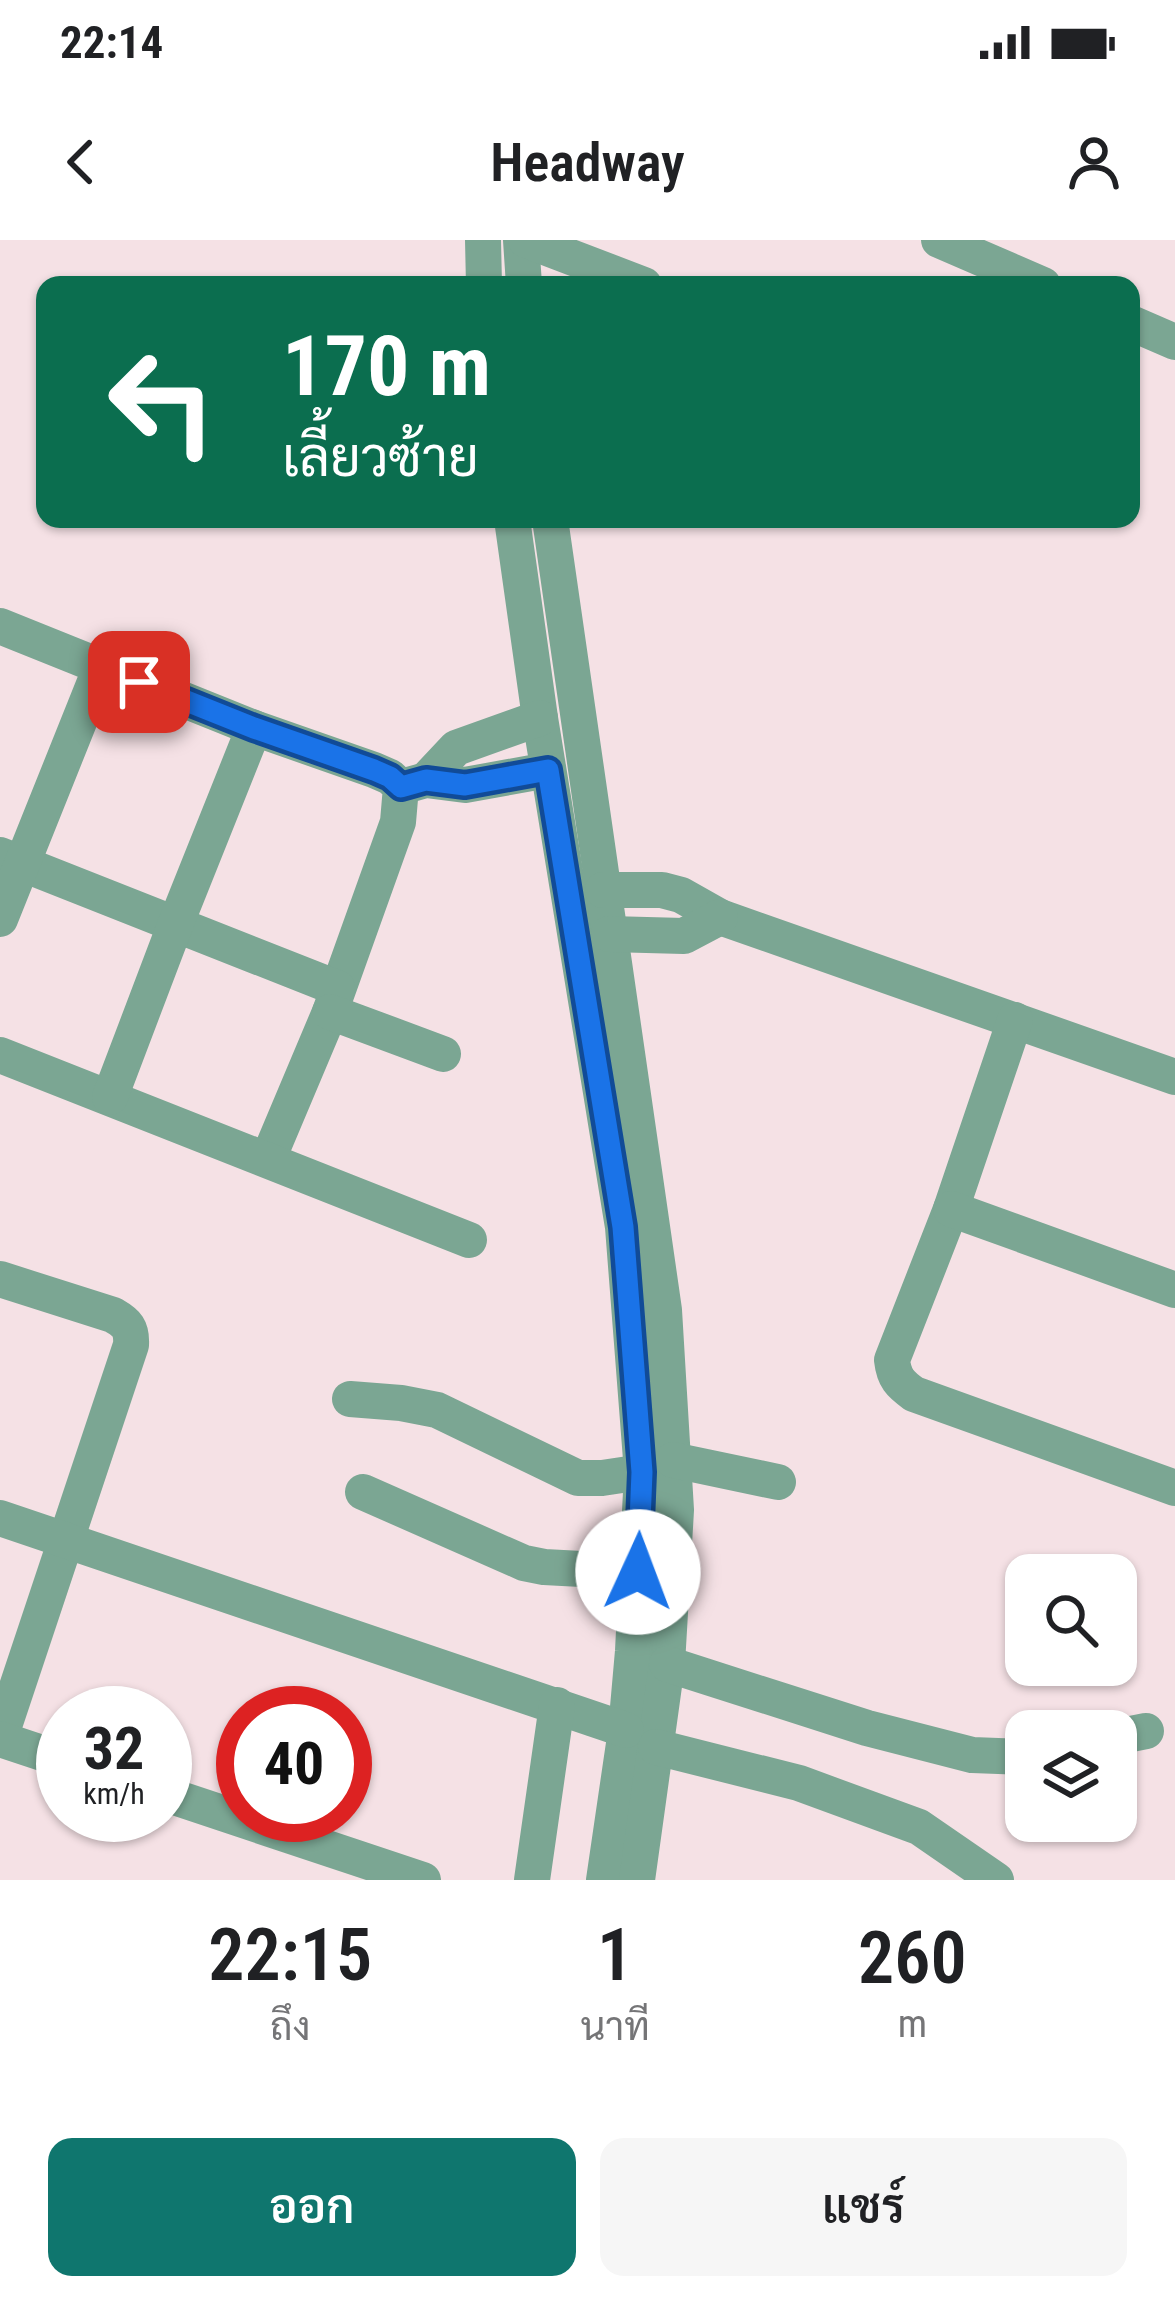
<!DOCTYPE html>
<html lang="th">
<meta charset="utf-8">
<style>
:root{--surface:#fff;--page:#f6f6f6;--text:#202124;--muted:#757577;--accent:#0f766e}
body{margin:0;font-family:"Roboto Condensed",Sarabun,sans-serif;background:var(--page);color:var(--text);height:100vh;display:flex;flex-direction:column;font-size:45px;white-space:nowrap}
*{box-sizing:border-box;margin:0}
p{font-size:39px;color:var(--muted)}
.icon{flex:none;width:66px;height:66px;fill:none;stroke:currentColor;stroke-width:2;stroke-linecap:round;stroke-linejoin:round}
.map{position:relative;height:1640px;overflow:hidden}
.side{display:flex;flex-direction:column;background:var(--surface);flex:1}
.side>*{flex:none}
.hud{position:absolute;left:36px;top:36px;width:1104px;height:252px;border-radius:24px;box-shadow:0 3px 9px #0004;background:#0b6e4f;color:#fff;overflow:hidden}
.buttons{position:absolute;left:1005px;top:1314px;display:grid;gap:24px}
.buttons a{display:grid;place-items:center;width:132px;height:132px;border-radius:24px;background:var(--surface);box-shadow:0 3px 9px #0004;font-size:60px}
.speed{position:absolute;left:36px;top:1446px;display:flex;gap:24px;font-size:60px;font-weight:700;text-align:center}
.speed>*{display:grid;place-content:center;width:156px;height:156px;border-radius:50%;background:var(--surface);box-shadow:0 3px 9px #0004;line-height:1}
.speed small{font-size:30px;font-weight:400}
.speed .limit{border:18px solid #d22;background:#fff;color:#111}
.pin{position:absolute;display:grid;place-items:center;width:102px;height:102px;color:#fff;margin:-51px;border-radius:24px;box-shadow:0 6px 18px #0006}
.me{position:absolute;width:132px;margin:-66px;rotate:2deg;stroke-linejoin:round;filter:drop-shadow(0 0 9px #0008)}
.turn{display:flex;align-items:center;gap:42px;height:252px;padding:0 48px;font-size:54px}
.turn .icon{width:156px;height:156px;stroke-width:2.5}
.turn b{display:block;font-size:84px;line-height:102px}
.eta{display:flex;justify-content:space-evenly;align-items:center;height:204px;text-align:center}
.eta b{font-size:72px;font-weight:600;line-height:84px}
.button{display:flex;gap:24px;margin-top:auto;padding:24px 48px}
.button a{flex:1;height:138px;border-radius:24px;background:var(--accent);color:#fff;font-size:48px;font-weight:600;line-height:138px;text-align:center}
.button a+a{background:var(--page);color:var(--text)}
.status{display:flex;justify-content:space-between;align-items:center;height:84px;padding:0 60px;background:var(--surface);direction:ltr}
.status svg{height:33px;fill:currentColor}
header{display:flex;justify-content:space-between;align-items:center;height:156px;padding:0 48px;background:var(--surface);font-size:54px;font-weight:600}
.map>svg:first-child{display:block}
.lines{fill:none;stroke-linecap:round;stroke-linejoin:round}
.minor{stroke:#7ba693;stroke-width:36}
.route-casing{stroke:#114b97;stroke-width:30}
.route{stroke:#1a73e8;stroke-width:21}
</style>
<div class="status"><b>22:14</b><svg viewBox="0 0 49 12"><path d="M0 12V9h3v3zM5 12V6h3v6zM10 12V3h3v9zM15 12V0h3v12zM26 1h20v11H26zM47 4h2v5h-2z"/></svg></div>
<header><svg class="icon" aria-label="back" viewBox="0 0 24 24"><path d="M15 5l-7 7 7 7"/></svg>Headway<svg class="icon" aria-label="person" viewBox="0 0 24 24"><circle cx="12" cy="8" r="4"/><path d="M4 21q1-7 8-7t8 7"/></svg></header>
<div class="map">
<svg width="1175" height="1640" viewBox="0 0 1175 1640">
<rect width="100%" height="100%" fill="#f5e1e5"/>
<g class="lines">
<!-- minor -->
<g class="minor">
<path d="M483,0L484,45"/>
<path d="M521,0L524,45"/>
<path d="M526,0L644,45"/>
<path d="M939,0L1043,45"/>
<path d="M1131,83L1175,102"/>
<path d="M512,279L540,478L623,987L642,1232L633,1411L626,1490L604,1640"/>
<path d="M550,279L664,1070L676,1270L667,1424L637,1640"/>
<path d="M0,386L254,488L374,530L390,537L401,547L398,582L330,772L268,919"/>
<path d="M426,540L456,508L540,478"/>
<path d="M401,547L426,540L465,545L548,530"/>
<path d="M0,615L337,748"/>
<path d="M603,650H662L681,655L720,677L1175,837"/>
<path d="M0,679L101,427"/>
<path d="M609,694L684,696L720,677"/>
<path d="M330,772L443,814"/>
<path d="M1015,780L951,969L892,1120C894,1138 900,1144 914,1154L1175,1248"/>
<path d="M0,815L469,1000"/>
<path d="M110,857L176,683L254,488"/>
<path d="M951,969L1175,1050"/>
<path d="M0,1039L113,1075C127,1083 132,1088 131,1105L0,1498"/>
<path d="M350,1159L401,1163L437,1170L578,1238H602L642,1232"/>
<path d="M673,1220L778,1242"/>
<path d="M363,1252L524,1323L544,1327L638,1332"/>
<path d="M0,1278L626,1490"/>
<path d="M667,1424L867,1488L972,1515L1026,1517"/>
<path d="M1116,1497L1146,1491"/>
<path d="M0,1499L63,1520"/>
<path d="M656,1507L799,1543L919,1587L996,1640"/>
<path d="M165,1554L423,1640"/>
<path d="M532,1640L557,1465"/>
</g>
</g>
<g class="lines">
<!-- route casing -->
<g class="route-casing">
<path id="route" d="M139,442L254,488L374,530L390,537L401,547L426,540L465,545L548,530L623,987L642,1232L638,1332"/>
</g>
<!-- route -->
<use href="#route" class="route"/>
</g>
</svg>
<div class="buttons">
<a><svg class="icon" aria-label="search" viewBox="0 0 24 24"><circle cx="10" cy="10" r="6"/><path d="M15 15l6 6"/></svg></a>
<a><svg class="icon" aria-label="layers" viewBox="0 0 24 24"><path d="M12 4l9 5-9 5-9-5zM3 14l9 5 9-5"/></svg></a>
</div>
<div class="speed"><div>32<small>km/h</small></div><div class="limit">40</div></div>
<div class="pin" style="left:139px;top:442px;background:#d93025"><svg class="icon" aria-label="arrive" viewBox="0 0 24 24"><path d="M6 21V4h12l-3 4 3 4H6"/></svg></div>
<svg class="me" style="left:638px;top:1332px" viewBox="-20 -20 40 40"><circle r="19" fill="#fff"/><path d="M0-13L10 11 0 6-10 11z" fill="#1a73e8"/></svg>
<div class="hud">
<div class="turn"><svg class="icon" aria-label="left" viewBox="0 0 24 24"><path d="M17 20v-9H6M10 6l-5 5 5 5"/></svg><div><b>170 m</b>เลี้ยวซ้าย</div></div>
</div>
</div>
<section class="side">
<div class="eta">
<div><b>22:15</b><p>ถึง</p></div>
<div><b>1</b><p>นาที</p></div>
<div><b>260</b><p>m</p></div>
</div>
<div class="button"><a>ออก</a><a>แชร์</a></div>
</section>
